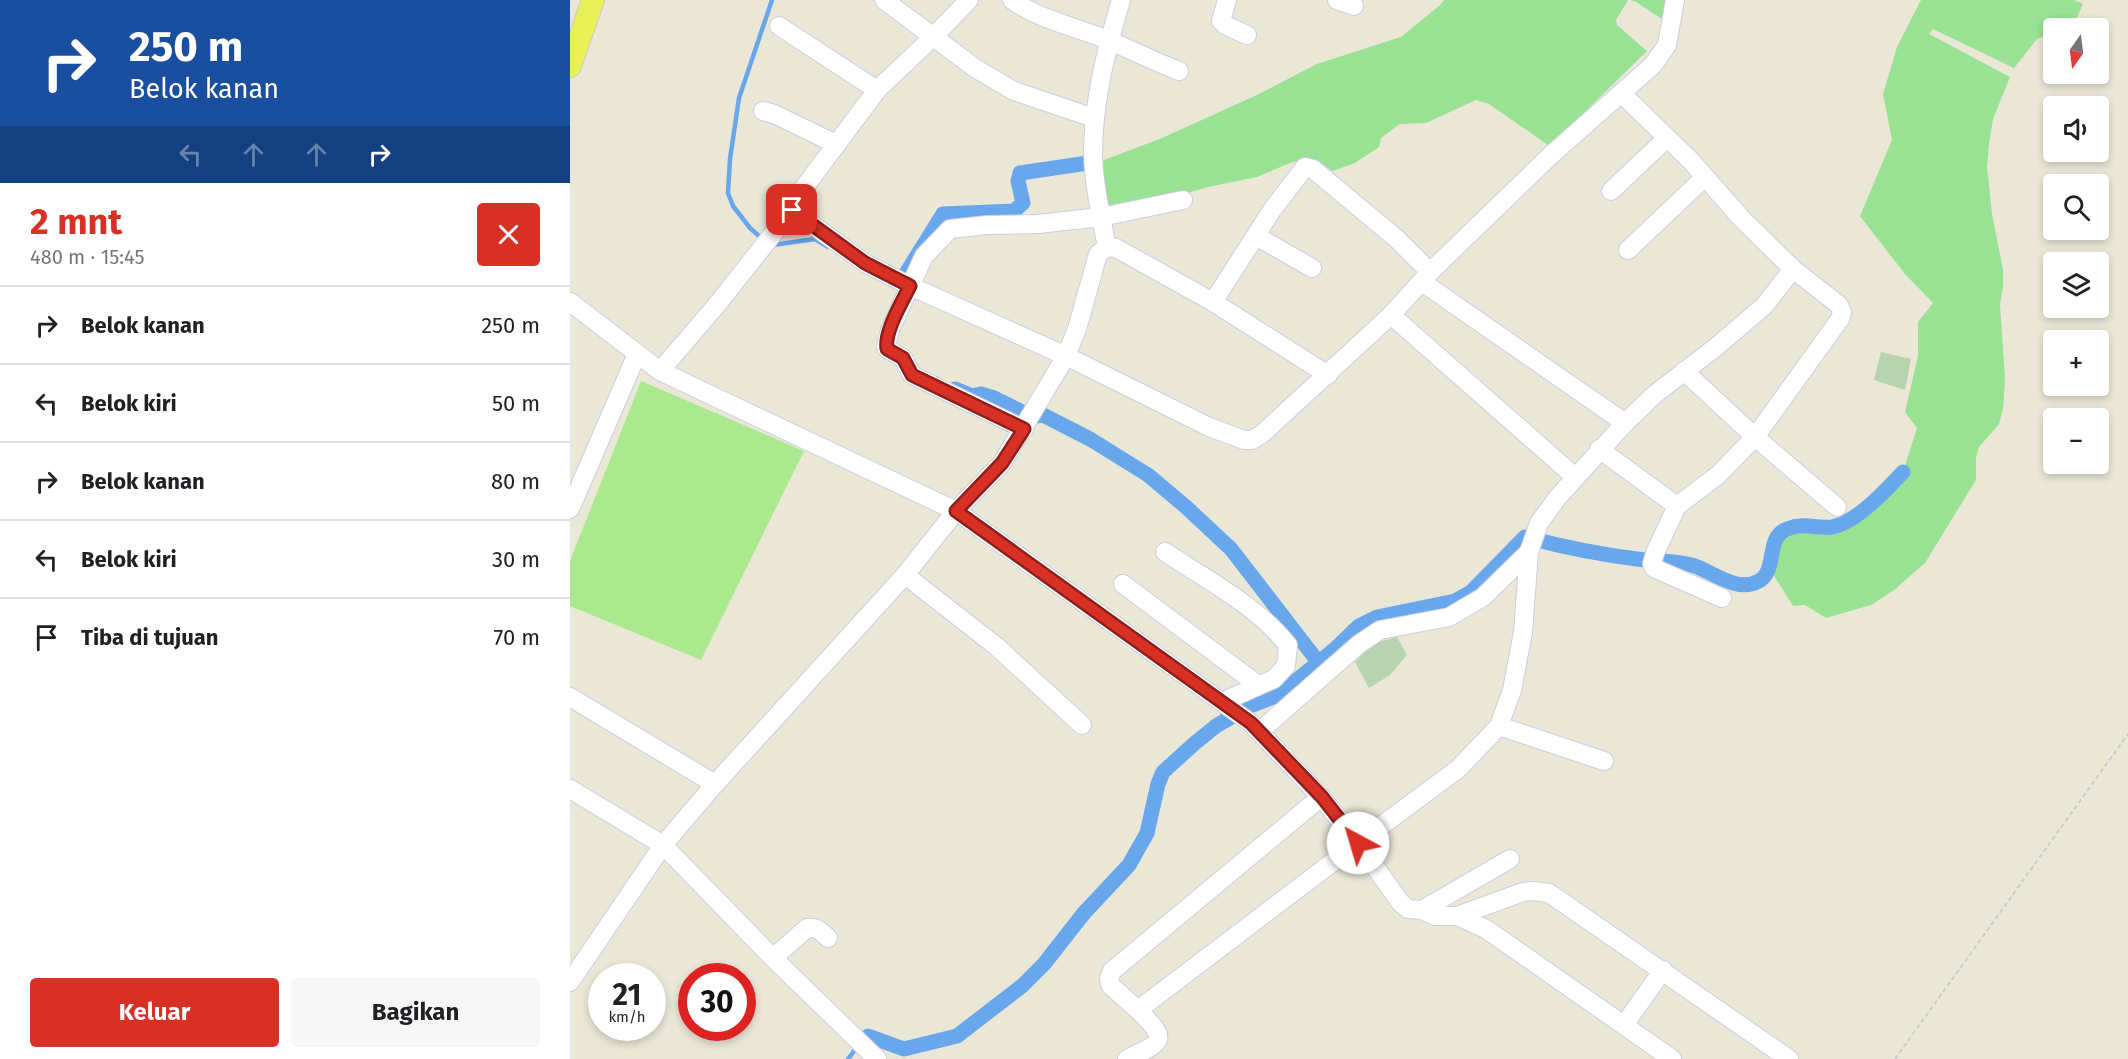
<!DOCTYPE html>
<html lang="id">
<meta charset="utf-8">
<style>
:root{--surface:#fff;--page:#f6f6f6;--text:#202124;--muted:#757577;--line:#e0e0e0;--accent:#d93025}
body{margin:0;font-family:"Fira Sans",sans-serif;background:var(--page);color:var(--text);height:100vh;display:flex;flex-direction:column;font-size:22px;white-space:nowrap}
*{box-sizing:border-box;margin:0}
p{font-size:20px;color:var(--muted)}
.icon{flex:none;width:33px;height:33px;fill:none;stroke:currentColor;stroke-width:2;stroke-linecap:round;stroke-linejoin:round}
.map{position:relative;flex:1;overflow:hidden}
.drawer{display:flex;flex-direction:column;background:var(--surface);width:570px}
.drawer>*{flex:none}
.hud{background:#1a4fa0;color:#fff;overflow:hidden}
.needle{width:39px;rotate:194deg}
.fabs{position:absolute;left:1473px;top:18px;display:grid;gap:12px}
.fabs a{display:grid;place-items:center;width:66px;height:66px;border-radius:6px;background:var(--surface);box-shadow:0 3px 9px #0003;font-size:30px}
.speed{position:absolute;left:18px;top:963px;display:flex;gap:12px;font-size:30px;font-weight:700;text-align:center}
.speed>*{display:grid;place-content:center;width:78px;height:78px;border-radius:50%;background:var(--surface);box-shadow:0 3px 9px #0003;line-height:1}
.speed small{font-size:15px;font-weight:400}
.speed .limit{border:9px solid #d22;background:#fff;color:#111}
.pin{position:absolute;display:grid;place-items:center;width:51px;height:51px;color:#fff;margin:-26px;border-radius:12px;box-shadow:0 3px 9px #0006}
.me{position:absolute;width:66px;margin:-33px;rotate:321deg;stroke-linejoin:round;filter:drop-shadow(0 0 4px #0008)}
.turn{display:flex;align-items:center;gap:21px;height:126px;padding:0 30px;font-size:27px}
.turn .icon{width:78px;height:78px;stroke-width:2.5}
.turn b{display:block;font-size:42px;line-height:51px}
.lanes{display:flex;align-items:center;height:57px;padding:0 30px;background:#0003;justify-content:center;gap:30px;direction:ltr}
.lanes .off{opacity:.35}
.round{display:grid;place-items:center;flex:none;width:63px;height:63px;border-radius:6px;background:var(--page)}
.headline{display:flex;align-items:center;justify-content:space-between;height:102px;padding:0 30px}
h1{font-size:36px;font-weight:700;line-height:45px;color:var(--accent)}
.primary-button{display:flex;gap:12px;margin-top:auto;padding:12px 30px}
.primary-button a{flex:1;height:69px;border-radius:6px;background:var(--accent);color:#fff;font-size:24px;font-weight:700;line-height:69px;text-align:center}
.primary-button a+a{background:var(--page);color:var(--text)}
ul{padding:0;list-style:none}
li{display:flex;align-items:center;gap:18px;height:78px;padding:0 30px;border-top:2px solid var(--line)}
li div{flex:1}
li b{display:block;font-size:22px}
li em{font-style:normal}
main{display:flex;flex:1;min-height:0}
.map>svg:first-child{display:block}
.green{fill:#99e193}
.cemetery{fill:#b7d3af}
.pitch{fill:#aae98e}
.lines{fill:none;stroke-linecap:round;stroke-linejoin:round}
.stream{stroke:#69a7ed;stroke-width:4.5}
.canal{stroke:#69a7ed;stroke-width:15}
.minor-casing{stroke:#cecde0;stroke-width:20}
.major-casing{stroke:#cbcbcb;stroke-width:24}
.path{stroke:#cbcbcb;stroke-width:2;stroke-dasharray:4.5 3;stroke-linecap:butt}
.minor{stroke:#fff;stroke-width:18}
.major{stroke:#eaef57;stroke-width:22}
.route-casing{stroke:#8d1f18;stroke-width:15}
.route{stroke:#d93025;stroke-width:10}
</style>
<main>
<section class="drawer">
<div class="hud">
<div class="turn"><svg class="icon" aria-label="right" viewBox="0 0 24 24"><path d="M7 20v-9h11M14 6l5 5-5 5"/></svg><div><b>250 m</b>Belok kanan</div></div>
<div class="lanes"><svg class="icon off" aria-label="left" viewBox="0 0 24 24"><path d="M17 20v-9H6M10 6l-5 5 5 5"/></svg><svg class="icon off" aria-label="ahead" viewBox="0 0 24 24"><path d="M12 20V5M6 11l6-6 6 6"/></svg><svg class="icon off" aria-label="ahead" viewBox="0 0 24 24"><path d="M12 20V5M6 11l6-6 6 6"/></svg><svg class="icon" aria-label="right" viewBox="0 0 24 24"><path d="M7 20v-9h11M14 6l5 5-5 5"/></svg></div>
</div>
<div class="headline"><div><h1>2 mnt</h1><p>480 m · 15:45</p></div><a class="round" style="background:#d93025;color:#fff"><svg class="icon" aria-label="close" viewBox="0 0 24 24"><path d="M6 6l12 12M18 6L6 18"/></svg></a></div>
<ul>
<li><svg class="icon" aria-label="right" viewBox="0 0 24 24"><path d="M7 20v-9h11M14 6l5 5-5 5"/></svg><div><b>Belok kanan</b></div><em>250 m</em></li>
<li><svg class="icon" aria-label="left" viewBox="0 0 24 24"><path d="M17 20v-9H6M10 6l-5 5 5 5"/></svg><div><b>Belok kiri</b></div><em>50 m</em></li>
<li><svg class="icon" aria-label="right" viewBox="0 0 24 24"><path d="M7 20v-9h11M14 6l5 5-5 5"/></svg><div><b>Belok kanan</b></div><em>80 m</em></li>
<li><svg class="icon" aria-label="left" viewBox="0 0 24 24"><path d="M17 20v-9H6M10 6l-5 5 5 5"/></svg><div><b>Belok kiri</b></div><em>30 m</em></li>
<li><svg class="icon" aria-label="arrive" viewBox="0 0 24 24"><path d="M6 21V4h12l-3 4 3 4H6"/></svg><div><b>Tiba di tujuan</b></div><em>70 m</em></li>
</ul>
<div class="primary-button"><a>Keluar</a><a>Bagikan</a></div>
</section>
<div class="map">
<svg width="1558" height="1059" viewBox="0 0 1558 1059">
<rect width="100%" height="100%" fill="#eae7d7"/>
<!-- green -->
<g class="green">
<path d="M874,0H1058L1046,20L1047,25L1077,51L983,143L978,145L919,104L906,100L856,123L830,124L811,138L809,147L785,163L763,171L744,159L722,162L687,177L638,187L594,200L539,210L529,162L592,138L687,95L747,64L831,37L869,6Z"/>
<path d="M1061,0H1096L1092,19L1066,2Z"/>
<path d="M1351,0H1504L1513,4L1504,23L1497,28H1484L1483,32L1467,39L1444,68L1363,29L1359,34L1440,77L1423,119L1419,144L1417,167L1422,214L1433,270V287L1430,305L1435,378L1433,409L1429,424L1409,447L1406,457V480L1355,563L1324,590L1301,605L1256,618L1235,605L1223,606L1203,574L1207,548L1218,534L1236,531L1251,535L1268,531L1308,505L1335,475L1333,472L1347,428L1335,412L1348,356V322L1363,303L1335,274L1290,216L1322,140L1313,94L1327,47Z"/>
</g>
<!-- cemetery -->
<g class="cemetery">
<path d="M1311,352L1341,359L1335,390L1304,380Z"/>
<path d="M827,637L837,655L820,675L799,688L785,662L804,643Z"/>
</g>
<!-- pitch -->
<path class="pitch" d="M71,381L234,451L131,660L0,606V561Z"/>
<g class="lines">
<!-- stream -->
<g class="stream">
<path d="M189,236L180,228L163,206L158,193L160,159L169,98L202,0"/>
<path d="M203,245L245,239L258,247"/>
<path d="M278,1059L284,1051"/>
</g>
<!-- canal -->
<g class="canal">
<path d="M335,275L373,214L444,211L453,203L448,181L450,173L518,163"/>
<path d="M385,389L402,396L411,394L424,398L452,412"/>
<path d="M466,416L473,415L520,439L578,475L616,507L661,549L749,663"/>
<path d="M298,1036L334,1049L387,1036L452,986L474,964L514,913L559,865L577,833L588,784L593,772L625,743L646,726L680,706L703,697L722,684L765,649L789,626L807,617L885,601L901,592L955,537C993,547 1027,554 1067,559C1086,562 1106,560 1125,566C1144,573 1168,593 1189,581C1208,570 1195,537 1217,529C1236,522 1244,529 1262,527C1286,523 1316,490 1333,472"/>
</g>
<!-- minor casing -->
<g class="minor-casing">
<g id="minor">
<path d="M314,0L405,68L444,91L524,118"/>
<path d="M442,0C472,21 507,27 540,41C564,51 585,62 609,71"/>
<path d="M657,0L651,21L655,25L677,35"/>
<path d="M767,0L784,6"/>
<path d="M209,26L307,90"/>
<path d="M1051,93L1121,161L1171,218L1223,269L1269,305L1272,312L1270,319L1185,437L1148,475L1107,506L1085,553L1082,564L1084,568L1152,598"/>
<path d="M193,111L204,114L266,144"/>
<path d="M1041,191L1097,138"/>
<path d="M222,210L295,263L340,286L496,356L639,427L674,440H682L692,434L821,315L860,272L981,155L1083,65L1097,45L1105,0"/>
<path d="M686,236L742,268"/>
<path d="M537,247C531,217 524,185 523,155C523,101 536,51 551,0"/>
<path d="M1058,250L1135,177"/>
<path d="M852,282L1055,423"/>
<path d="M0,302L90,371L386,511L681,723L751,797L788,843L568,1010C599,1041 594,1041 557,1059"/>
<path d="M643,302L702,210L735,167L743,169L827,239L860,272"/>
<path d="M821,315L1005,477"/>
<path d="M90,371L145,307L222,210L230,193L307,90L364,36L399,0"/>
<path d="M1114,371L1185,437L1267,507"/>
<path d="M454,429L342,375L333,358L317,349L316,346L320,330L354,256L380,229L417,225L468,224L531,217L613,200"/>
<path d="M1029,449L1107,506"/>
<path d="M0,509L67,354"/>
<path d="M595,552C637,580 686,605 718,645L716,666L704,679L652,702"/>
<path d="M335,575L426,646L512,725"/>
<path d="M553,584L688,685"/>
<path d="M0,697L145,784L93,845L0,982"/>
<path d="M929,726L1034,761"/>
<path d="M690,731L789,644L810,630L879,617L913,597L959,552"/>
<path d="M145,784L335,575L386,511L432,463L496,356L507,329L528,254L537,247L546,248L643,302L758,375"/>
<path d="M0,789L93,845L203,958L307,1059"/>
<path d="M940,859L852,910L838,909L830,902L788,843L888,769L929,726L942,690L953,632L959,552L969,523L988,497L1055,423L1084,395L1146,347L1194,306L1223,269"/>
<path d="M852,910L865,916H887L916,929L1102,1059"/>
<path d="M887,916L953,892L963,891L979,893L1219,1059"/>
<path d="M203,958L237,928C247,927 251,931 258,938"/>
<path d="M568,1010L541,986L539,979L542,971L751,797"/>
<path d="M1054,1025L1093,970"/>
</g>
</g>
<!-- major casing -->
<g class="major-casing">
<path id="major" d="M0,66L23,0"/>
</g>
<!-- path -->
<path class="path" d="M1325,1059L1558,734"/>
<!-- minor -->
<use href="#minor" class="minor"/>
<!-- major -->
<use href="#major" class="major"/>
</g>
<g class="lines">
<!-- route casing -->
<g class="route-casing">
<path id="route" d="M222,210L295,263L340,286C332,302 314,332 317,349L333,358L342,375L454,429L432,463L386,511L681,723L752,797L788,843"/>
</g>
<!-- route -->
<use href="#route" class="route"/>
</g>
</svg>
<div class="fabs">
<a><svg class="needle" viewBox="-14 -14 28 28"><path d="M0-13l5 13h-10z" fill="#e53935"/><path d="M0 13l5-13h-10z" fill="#757577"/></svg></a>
<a><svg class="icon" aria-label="sound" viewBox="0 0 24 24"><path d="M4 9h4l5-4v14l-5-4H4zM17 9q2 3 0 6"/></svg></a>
<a><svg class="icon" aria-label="search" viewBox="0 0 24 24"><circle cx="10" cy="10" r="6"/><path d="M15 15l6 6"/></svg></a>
<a><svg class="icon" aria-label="layers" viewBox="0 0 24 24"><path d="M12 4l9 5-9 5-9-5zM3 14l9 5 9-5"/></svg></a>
<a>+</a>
<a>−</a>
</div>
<div class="speed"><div>21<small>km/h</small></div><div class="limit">30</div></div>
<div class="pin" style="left:222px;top:210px;background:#d93025"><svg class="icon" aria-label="arrive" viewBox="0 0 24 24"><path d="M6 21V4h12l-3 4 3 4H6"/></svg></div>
<svg class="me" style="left:788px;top:843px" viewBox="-20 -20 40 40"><circle r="19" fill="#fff"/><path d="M0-13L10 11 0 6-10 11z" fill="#d93025"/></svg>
</div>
</main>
